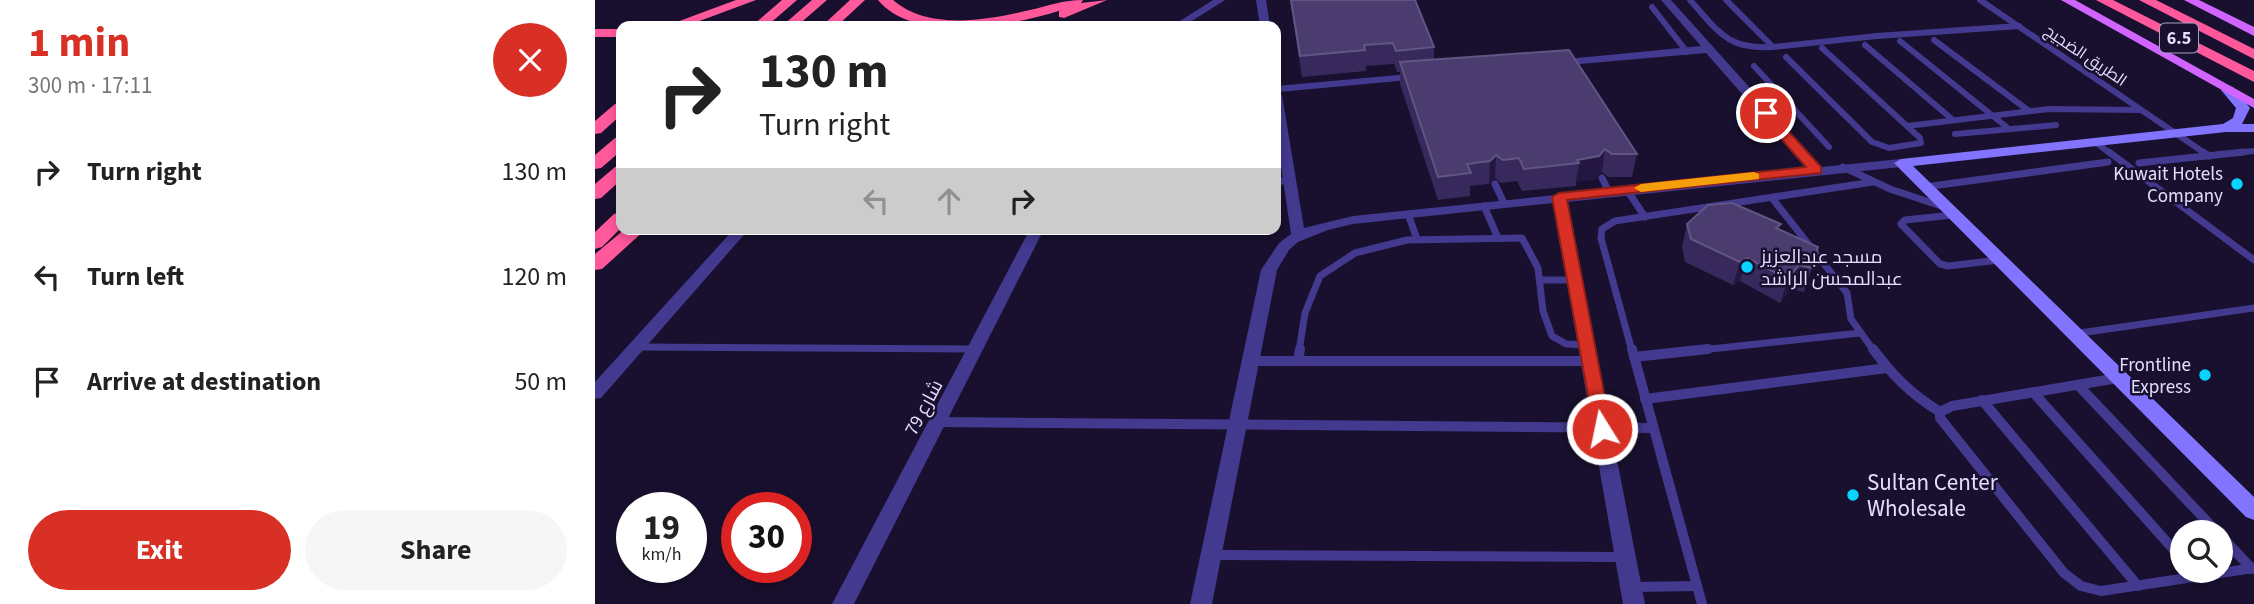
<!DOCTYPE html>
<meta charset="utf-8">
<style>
:root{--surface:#fff;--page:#f6f6f6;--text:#222;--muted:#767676;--accent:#d93025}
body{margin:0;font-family:"Source Sans 3",Cairo,sans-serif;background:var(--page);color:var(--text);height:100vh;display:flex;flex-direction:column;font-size:26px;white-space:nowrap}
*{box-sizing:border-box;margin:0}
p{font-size:23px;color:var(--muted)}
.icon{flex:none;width:38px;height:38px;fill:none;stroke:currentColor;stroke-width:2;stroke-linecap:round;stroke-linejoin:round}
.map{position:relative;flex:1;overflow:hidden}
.sheet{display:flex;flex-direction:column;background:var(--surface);width:595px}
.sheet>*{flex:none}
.top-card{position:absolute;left:21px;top:21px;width:665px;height:214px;border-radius:14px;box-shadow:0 4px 10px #0003;background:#fff;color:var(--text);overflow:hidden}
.fabs{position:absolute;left:1575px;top:520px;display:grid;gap:14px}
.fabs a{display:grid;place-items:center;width:63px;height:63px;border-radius:50%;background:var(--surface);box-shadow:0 4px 10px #0003;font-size:35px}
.speed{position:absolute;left:21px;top:492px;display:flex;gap:14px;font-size:35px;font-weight:700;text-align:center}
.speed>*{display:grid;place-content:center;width:91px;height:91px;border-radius:50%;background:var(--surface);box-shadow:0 4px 10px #0003;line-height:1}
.speed small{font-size:18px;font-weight:400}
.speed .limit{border:10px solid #d22;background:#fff;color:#111}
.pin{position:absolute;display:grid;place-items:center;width:60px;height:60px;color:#fff;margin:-30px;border:4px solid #fff;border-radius:50%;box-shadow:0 2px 7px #0007}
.me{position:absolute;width:77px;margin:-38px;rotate:350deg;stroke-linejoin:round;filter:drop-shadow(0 0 5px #0008)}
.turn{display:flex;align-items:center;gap:24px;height:147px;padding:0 28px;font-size:32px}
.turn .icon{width:91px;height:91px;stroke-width:2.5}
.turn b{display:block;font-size:49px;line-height:60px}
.lanes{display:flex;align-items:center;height:66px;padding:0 28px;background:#0003;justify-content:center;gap:35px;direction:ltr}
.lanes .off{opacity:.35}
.round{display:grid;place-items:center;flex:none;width:74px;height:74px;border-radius:37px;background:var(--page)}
.head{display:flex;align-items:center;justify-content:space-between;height:119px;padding:0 28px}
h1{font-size:42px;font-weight:700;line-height:52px;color:var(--accent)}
.action{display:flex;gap:14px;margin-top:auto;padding:14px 28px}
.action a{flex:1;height:80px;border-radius:42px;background:var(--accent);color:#fff;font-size:28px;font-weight:700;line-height:80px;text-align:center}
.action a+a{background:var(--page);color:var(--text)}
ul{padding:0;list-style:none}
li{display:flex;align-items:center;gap:21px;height:105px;padding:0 28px}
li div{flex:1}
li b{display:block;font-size:26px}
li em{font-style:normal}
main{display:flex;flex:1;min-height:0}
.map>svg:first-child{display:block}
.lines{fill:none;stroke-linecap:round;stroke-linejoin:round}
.lane-far2{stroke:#43398f;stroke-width:6}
.lane-far1{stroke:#43398f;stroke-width:7}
.lane{stroke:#43398f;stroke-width:10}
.street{fill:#43398f;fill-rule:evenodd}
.secondary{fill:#8374ff;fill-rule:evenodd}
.primary{fill:#d164ff;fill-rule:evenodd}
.highway{fill:#ff589b;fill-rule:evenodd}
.wall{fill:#37295c}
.shaded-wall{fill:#231742}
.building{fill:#4a3c6e;stroke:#625584;stroke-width:2}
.route{fill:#d93025;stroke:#8d1f18;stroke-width:2}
.slow{fill:#f59e0b}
.poi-dot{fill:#09d3ff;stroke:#18102e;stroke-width:2.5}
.labels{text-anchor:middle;stroke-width:5;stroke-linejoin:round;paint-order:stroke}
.far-street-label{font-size:16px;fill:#e4ddff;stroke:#18102e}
.shield{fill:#18102e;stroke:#a7a0c0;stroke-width:2}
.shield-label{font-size:18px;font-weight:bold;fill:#e4ddff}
.poi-label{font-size:19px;fill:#e4ddff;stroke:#18102e;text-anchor:end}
.street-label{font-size:19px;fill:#e4ddff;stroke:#18102e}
.near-poi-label{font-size:23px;fill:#e4ddff;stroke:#18102e;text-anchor:start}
</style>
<main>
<section class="sheet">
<div class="head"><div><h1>1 min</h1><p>300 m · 17:11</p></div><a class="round" style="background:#d93025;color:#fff"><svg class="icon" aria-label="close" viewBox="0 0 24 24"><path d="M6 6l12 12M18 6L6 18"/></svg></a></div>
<ul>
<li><svg class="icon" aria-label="right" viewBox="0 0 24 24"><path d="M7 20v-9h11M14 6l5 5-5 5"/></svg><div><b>Turn right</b></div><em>130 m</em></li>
<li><svg class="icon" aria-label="left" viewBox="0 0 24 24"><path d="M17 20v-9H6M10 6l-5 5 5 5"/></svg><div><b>Turn left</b></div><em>120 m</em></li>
<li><svg class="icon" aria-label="arrive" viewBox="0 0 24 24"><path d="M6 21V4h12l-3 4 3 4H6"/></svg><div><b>Arrive at destination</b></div><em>50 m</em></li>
</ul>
<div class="action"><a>Exit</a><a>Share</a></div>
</section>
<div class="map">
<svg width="1659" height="604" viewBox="0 0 1659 604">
<rect width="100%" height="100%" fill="#18102e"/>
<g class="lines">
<!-- lane-far2 -->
<g class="lane-far2">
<path d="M1095,0C1123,31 1132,50 1178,47L1131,0"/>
<path d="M1385,0L1611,154"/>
<path d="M1057,7L1092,52"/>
<path d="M1339,40L1434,111"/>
<path d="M1305,41L1414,129"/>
<path d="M1270,45L1358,120"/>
<path d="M1178,47L1282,36L1424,26"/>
<path d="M1191,57L1277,142L1294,148L1326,143L1325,138L1227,48"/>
<path d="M1159,66L1234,147"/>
<path d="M1171,113L1200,111"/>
<path d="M1312,126L1454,109L1545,110"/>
<path d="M1360,134L1461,125"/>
<path d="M1500,142L1516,154"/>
<path d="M1632,154L1659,151"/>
</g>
<!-- lane-far1 -->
<g class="lane-far1">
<path d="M1514,152L1659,260"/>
<path d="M1608,152L1614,156"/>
<path d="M1544,163L1649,152"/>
<path d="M1248,167L1295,189L1349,207"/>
<path d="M1007,178L1014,192"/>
<path d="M681,181H694"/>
<path d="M900,184L909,203"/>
<path d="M1330,187L1513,162"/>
<path d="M1032,190L1050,217"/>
<path d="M1177,198L1252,293L1256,319L1279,351"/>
<path d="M889,206L903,238"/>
<path d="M813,214L822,239"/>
<path d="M1358,215L1310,220L1306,224L1345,264L1353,266L1404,260"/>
<path d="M945,280H979"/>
<path d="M1478,334L1659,308"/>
<path d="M42,347L382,349"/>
<path d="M704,351L710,313L725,276L760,253L812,240L927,238L943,268L948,311L957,336L971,344L991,345"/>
<path d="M1037,351L1006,238L1007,229L1020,221L1278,182"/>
<path d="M1097,351L1265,333"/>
</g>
<!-- lane -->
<g class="lane">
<path d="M1037,349L1107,604"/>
<path d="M1278,349C1298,376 1316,394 1345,412"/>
<path d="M1039,357L1113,349"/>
<path d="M655,361H994"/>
<path d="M703,361L705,349"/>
<path d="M1523,378L1357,406L1345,412V418L1469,573L1486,586L1506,591L1659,568"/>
<path d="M1483,385L1622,532"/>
<path d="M1438,392L1587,559"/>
<path d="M1050,399L1292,368"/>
<path d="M1387,400L1543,586"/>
<path d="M344,422L1058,428"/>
<path d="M1626,536L1657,569"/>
<path d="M618,555L1029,557"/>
<path d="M1039,587L1102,586"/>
</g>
<!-- street -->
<g class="street">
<path d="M618,0H630L589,26H577Z"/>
<path d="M661,0H671L675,26H665Z"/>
<path d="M1066,0H1076L1226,167L1306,159L1313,163L1306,167L972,202L1050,604H1028L958,203L758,224L733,230L703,242L694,250L682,270L617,604H595L666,270L684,243L696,234L681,133V86L825,73L831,76L825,79L684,92L687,95L709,228L758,216L1213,169L1111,53L962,66L956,63L962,60L1106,46Z"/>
<path d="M139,229H154L6,398L0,399V382Z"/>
<path d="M435,229H449L259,604H237Z"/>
</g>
<!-- secondary -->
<path class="secondary" d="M1633,86L1638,87L1655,108L1647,124H1659V132H1631L1318,166L1659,497V520L1651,517L1299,163L1306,159L1628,124L1638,118L1641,108L1626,90Z"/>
<!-- primary -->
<g class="primary">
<path d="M1466,0H1480L1659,99V108Z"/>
<path d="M1589,0H1604L1659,27V36Z"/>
</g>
<!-- highway -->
<g class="highway">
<path d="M141,0H161L91,26H71Z"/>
<path d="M187,0H202L172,26H157Z"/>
<path d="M217,0H232L202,26H187Z"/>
<path d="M255,0H270L242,26H227Z"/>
<path d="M283,0H298C334,31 392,20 435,10C453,6 468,0 488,0L486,3L512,0L469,18L464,17V11L481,5C430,24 323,48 283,0Z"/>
<path d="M1501,0H1518L1659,71V82Z"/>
<path d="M1544,0H1561L1659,49V59Z"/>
<rect x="0" y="29" width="26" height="8"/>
<path d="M26,102V115L6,133L0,134V121L20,104Z"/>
<path d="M26,137V151L6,168L0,169V155L20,138Z"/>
<path d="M26,166V180L6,198L0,199V184L20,167Z"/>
<path d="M26,212V228L7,247L0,249V232L19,214Z"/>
<path d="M30,229H51L7,269L0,270V254Z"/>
</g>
</g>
<!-- wall -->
<g class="wall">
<path d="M695,0H820L839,47V60L1042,154L1037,177H1013L1007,172L1001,179L981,182V186L927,191L922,181L906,183L900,178L894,184L875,186V196L843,200L805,84V72H802L799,64L771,66V71L707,77Z"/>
<path d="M1092,224L1184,229L1217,268L1209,292L1196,289L1185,303L1145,281L1138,285L1090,262L1087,247Z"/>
</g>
<!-- shaded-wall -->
<g class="shaded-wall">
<path d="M1010,149L1007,172L1001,179L981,182L984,163L982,160Z"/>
<path d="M901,155L900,178L894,184L895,161Z"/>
<path d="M1152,258L1145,281L1138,285L1145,262Z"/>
<path d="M1204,265L1196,289L1185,303L1193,279Z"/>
</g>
<!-- building -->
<g class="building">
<path d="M696,0H820L839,47L801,51L798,43L769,45L770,50L705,56Z"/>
<path d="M974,50L1042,154H1017L1010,149L1004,156L982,160L984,163L929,169L924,158L908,160L901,155L895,161L872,164L876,173L843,177L805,62Z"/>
<path d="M1137,203L1186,224L1181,228L1223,247L1217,268L1204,265L1193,279L1152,258L1145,262L1096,239L1092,224L1113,205Z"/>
</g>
<!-- route -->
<path class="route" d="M1171,110L1175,111L1226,167V173L972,200L1016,429L1013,434H1000L957,197L964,193L1211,167L1166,116V111Z"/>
<!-- slow -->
<path class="slow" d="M1159,172L1164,174V179L1046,192L1039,188L1046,184Z"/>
<!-- markers -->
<g class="poi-dot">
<circle cx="1642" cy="184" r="7"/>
<circle cx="1152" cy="267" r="7"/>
<circle cx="1610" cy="375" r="7"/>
<circle cx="1258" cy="495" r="7"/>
</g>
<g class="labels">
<!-- far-street labels -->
<g class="far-street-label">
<text transform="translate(1491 55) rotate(34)" y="6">الطريق الضجيج</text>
</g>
<!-- shield labels -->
<rect class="shield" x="1565" y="23.5" width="38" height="29" rx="5"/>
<g class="shield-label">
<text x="1584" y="44">6.5</text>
</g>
<!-- poi labels -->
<g class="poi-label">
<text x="1628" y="180">Kuwait Hotels<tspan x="1628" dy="22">Company</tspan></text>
<text x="1166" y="263" text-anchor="start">مسجد عبدالعزيز<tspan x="1166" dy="22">عبدالمحسن الراشد</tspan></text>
<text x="1596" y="371">Frontline<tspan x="1596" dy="22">Express</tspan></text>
</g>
<!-- street labels -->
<g class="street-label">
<text transform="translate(328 407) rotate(-62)" y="7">شارع 79</text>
</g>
<!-- near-poi labels -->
<g class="near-poi-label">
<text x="1272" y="490">Sultan Center<tspan x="1272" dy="26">Wholesale</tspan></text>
</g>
</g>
</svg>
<div class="fabs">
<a><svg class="icon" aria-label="search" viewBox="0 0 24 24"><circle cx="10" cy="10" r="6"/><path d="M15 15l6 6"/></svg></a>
</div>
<div class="speed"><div>19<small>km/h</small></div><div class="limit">30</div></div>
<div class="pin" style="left:1171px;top:113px;background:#d93025"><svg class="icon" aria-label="arrive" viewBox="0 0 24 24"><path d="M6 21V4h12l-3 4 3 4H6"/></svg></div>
<svg class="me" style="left:1007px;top:429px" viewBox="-20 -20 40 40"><circle r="17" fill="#d93025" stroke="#fff" stroke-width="3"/><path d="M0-11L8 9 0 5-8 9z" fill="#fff"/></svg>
<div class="top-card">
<div class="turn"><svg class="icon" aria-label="right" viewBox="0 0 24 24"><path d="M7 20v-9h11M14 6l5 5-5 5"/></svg><div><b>130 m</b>Turn right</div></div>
<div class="lanes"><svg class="icon off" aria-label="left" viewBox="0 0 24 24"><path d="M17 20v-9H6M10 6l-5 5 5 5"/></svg><svg class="icon off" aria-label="ahead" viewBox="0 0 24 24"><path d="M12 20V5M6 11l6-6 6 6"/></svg><svg class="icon" aria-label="right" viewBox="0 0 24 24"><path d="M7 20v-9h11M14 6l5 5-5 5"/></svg></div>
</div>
</div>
</main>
